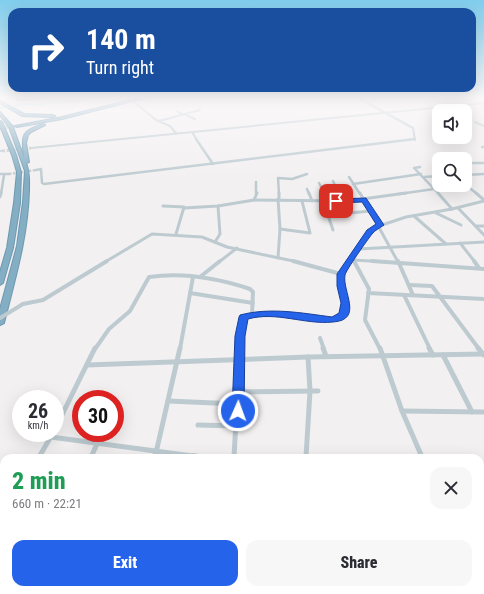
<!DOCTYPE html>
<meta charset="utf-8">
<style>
:root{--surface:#fff;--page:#f7f7f7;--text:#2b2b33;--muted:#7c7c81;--accent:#2563eb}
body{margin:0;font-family:"Roboto Condensed",sans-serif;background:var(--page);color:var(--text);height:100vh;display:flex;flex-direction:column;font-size:15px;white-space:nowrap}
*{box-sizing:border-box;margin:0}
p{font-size:13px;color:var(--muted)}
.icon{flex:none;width:22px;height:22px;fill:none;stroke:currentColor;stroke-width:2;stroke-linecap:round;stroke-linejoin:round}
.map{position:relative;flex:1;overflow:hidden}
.panel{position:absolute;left:0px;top:454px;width:484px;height:140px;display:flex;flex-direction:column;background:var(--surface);border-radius:12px 12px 0 0;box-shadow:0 4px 16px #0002}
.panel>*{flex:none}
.banner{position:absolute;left:8px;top:8px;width:468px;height:84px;border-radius:12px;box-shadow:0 4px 16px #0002;background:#1a4fa0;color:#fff;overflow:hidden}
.fabs{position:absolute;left:432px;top:104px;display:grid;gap:8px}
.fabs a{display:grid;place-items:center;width:40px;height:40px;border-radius:8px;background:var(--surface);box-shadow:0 4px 16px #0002;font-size:20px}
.speed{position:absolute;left:12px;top:390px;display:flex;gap:8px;font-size:20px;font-weight:700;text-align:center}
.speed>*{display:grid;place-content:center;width:52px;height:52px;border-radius:50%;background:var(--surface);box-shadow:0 4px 16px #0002;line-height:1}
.speed small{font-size:10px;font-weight:400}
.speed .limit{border:6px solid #d22;background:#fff;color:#111}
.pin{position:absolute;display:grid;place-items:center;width:34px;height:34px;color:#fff;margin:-17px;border-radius:8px;box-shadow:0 2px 6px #0006}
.me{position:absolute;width:44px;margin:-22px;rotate:2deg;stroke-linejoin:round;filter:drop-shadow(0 0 3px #0008)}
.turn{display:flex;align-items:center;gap:14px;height:84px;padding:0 12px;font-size:18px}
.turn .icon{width:52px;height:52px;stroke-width:2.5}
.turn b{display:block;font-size:28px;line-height:34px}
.round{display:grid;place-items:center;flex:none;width:42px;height:42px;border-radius:12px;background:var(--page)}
.headline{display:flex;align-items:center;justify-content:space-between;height:68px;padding:0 12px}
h1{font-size:24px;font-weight:800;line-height:30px;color:#1e9e55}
.button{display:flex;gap:8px;margin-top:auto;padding:8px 12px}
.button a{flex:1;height:46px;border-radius:12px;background:var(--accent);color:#fff;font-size:16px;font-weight:800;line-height:46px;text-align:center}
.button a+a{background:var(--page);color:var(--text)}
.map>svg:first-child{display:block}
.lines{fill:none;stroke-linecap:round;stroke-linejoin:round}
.stream{stroke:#84f2f5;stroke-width:1}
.minor-tunnel{stroke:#c8cacd;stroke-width:2.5;stroke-dasharray:2.5 1.5;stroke-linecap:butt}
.tertiary-tunnel{stroke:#c8cacd;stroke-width:3;stroke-dasharray:3 1.5;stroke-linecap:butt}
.motorway-tunnel{stroke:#c8cacd;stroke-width:3.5;stroke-dasharray:3.5 2;stroke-linecap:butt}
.motorway-casing{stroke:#6f99b0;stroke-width:2}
.minor-far5{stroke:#bdcbd1;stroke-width:2}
.minor-far4{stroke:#bdcbd1;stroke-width:2.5}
.minor-far3{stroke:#bdcbd1;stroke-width:3}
.minor-far2{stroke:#bdcbd1;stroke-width:4}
.minor-far1{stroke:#bdcbd1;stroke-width:5}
.minor{stroke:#bdcbd1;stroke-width:6}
.tertiary{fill:#bdcbd1;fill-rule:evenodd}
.secondary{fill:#bccdd6;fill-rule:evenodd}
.motorway{fill:#83aec4;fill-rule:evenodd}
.minor-bridge{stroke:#bdcbd1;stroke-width:4}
.route{fill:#2563eb;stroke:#184099}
</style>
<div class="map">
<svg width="484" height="594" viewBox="0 0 484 594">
<rect width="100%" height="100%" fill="#f3f0f1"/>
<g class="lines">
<!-- stream -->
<path class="stream" d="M0,108L24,104L39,105L51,102L84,101"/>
<!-- minor-tunnel -->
<path class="minor-tunnel" d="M9,174L36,170"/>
<!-- tertiary-tunnel -->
<path class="tertiary-tunnel" d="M2,151L31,148"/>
<!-- motorway-tunnel -->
<path class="motorway-tunnel" d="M0,128L17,126"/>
<!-- motorway casing -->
<g class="motorway-casing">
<g id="motorway">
<path d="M146,96H152L62,119L17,127L15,126L62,117Z"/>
<path d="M0,101L24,114L53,115L55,116L53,117L22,116L0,103Z"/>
<path d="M0,112L13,127L24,158C22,136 20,131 43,124L45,125L31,132L28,135L26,143L29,162L26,163C30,172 29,181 29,190C28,236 15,279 4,323L0,325V309L17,246L23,202L25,171L9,127L0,115Z"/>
<path d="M0,121L2,122L16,155L21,172L20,203L13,248L3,283L0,285V272L7,248L14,203L17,172L12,155L0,126Z"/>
</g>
</g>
<!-- minor-far5 -->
<g class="minor-far5">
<path d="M126,96L131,100"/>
<path d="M355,96L413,128L415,140"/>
<path d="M17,100L74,96"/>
<path d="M134,102L156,120L170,126L176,133"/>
<path d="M177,111L183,115"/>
<path d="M184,114L195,119"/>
<path d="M159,121L200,110"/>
<path d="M475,122L484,126"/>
<path d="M192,132L197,140"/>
</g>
<!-- minor-far4 -->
<g class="minor-far4">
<path d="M196,139L213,164"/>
<path d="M482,147H484"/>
<path d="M435,160L439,164"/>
<path d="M465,163H484"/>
<path d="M420,167L414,168L439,194"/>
<path d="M36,170L41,169L42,183L44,184L415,139"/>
<path d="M0,174H9"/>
<path d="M465,175L484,174"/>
<path d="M349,177L360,194"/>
<path d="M424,177L439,176"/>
<path d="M333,181L339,194"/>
<path d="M256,182V194"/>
<path d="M319,183L325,194"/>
<path d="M353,184L421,174"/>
<path d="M465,184L477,194"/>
<path d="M307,189L309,194"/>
<path d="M1,194L4,175"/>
<path d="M279,194L278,178L292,179L307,174"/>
<path d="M399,194L434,189"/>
</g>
<!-- minor-far3 -->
<g class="minor-far3">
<path d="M279,193V199"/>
<path d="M309,193L312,201"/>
<path d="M325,193L329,201"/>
<path d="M338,193L342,201"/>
<path d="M360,193L398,262"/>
<path d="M438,193L452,209"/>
<path d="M476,193L484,200"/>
<path d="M0,197L1,193"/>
<path d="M278,199L280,229L278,258"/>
<path d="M254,200L257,193"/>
<path d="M323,201L333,230"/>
<path d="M163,206L184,207L176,234"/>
<path d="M184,208L218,206L254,200L348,201L406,193"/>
<path d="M458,208L484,235"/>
<path d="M436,213L461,225"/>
<path d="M328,215L371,211"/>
<path d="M414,216L446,244"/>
<path d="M476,226H484"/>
<path d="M280,229L310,233L302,201"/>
<path d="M215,242L220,234L218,206"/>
<path d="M460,243L475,262"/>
<path d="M359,249L484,242"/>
<path d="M351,259L354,262"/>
<path d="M353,260L387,262"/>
<path d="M105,262L152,234L202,237L227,247L298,262"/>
<path d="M219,262L237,248"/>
<path d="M348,262L373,228L406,217L452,209L484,201"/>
</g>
<!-- minor-far2 -->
<g class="minor-far2">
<path d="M293,261L341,274"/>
<path d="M354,261L369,289L365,320L380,349"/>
<path d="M372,261L484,269"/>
<path d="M398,261L413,295"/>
<path d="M474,261L479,268"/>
<path d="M200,277L220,261"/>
<path d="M409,285L432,286L479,349"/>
<path d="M190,293L253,303"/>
<path d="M368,293L484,299"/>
<path d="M404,295L430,349"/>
<path d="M23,304L43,300L107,261"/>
<path d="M320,338L324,349"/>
<path d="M95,349L109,329L130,311L149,277C184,272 217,278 250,289L253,292L252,315"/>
<path d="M180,349L193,277"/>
<path d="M240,349L244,317L272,314L327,319L339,318L344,314L346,307L341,274L348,261"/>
</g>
<!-- minor-far1 -->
<g class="minor-far1">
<path d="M323,348L326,356"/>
<path d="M380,348L402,411L422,457"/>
<path d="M429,348L433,355"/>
<path d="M478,348L484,355"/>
<path d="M443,355L472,412"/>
<path d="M87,365L308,357L484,354"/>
<path d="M238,392L318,391"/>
<path d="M168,401L238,404"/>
<path d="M402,411L484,412"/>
<path d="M198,425L237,426"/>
<path d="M55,429L95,348"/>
<path d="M51,437L200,457"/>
<path d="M39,457L53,433"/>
<path d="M91,457L97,444"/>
<path d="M155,457L180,348"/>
<path d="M234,457L240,348"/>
<path d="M306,457L310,391L308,357"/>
</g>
<!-- minor -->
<g class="minor">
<path d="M193,456L205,458"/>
<path d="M421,456L422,458"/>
<path d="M39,458L40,456"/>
<path d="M91,458L92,456"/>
<path d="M155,458V456"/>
<path d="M234,458V456"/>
<path d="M306,458V456"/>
<path d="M0,551L4,544"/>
<path d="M288,590V594"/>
<path d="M345,590L367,594"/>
<path d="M468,590L469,594"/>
<path d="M128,594L129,590"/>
<path d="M192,594L194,590"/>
</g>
<!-- tertiary -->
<g class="tertiary">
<path d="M484,102V104L31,149L30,148L31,147Z"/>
<path d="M0,150H3L4,151L0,152Z"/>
</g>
<!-- secondary -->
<g class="secondary">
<path d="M0,578L4,579V589L0,588Z"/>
<path d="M18,590H43L44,594H19Z"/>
</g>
<!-- motorway -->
<use href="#motorway" class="motorway"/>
<!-- minor-bridge -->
<path class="minor-bridge" d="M0,318L23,304"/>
</g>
<!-- sky -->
<linearGradient id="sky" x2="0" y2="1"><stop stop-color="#80cded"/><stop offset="0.54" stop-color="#faf8f9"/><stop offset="1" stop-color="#faf8f9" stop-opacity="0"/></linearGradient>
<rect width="484" height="179" fill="url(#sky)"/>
<!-- route -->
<path class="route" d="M366,198L384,225C380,228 375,230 372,234C368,239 346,270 345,275C342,291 364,320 333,322C305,325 276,311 248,319L245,336L244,411L242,414H233L232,411L235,336L239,317L240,315C270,307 302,313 332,317L339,313L341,303L337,286V274L367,230L376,224L362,202L336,203L333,201L336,199Z"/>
</svg>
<div class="fabs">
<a><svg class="icon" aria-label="sound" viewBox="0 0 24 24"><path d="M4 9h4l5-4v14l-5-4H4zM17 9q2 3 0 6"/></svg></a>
<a><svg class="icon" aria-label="search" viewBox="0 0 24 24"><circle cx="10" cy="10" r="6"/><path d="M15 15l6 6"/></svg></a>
</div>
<div class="speed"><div>26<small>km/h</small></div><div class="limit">30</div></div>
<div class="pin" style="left:336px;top:201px;background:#d93025"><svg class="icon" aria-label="arrive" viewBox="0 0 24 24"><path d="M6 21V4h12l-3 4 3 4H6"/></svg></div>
<svg class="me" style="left:238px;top:411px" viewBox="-20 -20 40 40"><circle r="17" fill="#2563eb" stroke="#fff" stroke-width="3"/><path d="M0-11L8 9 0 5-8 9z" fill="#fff"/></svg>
<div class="banner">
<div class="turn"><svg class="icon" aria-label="right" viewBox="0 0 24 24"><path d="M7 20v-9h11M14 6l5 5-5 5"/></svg><div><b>140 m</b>Turn right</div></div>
</div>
<section class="panel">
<div class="headline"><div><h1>2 min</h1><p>660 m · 22:21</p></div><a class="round"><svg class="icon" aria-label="close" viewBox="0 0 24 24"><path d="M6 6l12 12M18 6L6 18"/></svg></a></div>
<div class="button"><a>Exit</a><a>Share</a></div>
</section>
</div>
